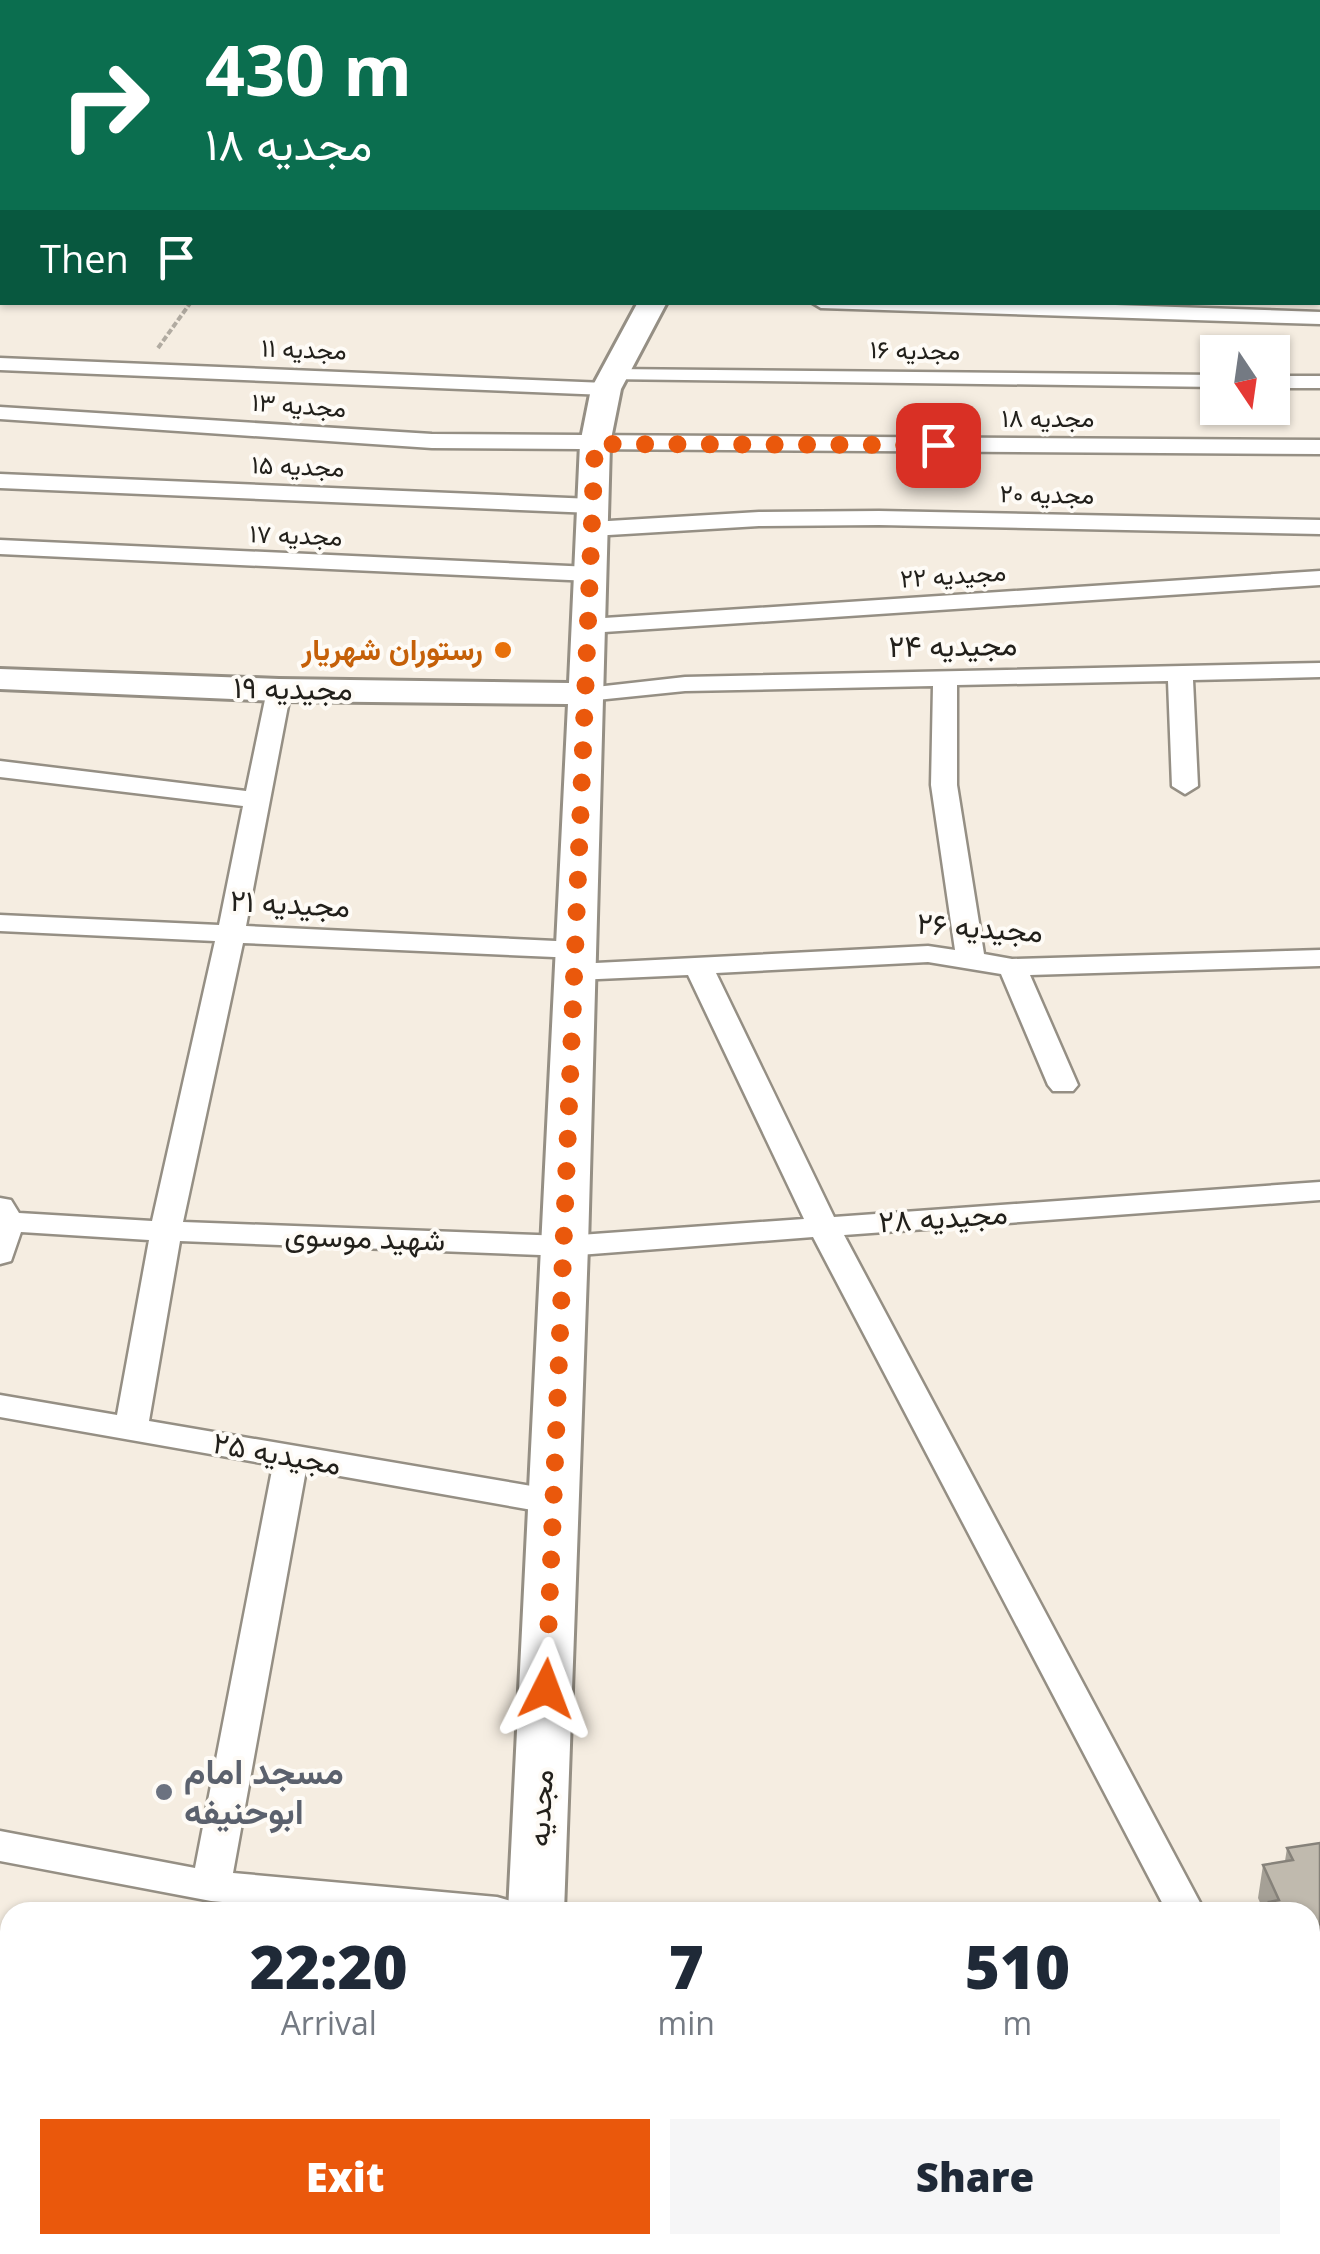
<!DOCTYPE html>
<meta charset="utf-8">
<style>
:root{--surface:#fff;--page:#f6f6f7;--text:#1f2937;--muted:#747a83;--accent:#ea580c}
body{margin:0;font-family:"Open Sans",Vazirmatn,sans-serif;background:var(--page);color:var(--text);height:100vh;display:flex;flex-direction:column;font-size:38px;white-space:nowrap}
*{box-sizing:border-box;margin:0}
p{font-size:32px;color:var(--muted)}
.icon{flex:none;width:55px;height:55px;fill:none;stroke:currentColor;stroke-width:2;stroke-linecap:round;stroke-linejoin:round}
.map{position:relative;flex:1;overflow:hidden}
.drawer{position:absolute;left:0px;top:1902px;width:1320px;height:352px;display:flex;flex-direction:column;background:var(--surface);border-radius:30px 30px 0 0;box-shadow:0 2px 8px #0004}
.drawer>*{flex:none}
.top-card{position:absolute;left:0px;top:0px;width:1320px;height:305px;box-shadow:0 2px 8px #0004;background:#0b6e4f;color:#fff;overflow:hidden}
.needle{width:65px;rotate:167deg}
.tools{position:absolute;left:1200px;top:335px;display:grid;gap:20px}
.tools a{display:grid;place-items:center;width:90px;height:90px;border-radius:0px;background:var(--surface);box-shadow:0 2px 8px #0004;font-size:50px}
.pin{position:absolute;display:grid;place-items:center;width:85px;height:85px;color:#fff;margin:-42px;border-radius:20px;box-shadow:0 5px 15px #0006}
.me{position:absolute;width:110px;margin:-55px;rotate:3deg;stroke-linejoin:round;filter:drop-shadow(0 0 8px #0008)}
.turn{display:flex;align-items:center;gap:35px;height:210px;padding:0 40px;font-size:45px}
.turn .icon{width:130px;height:130px;stroke-width:2.5}
.turn b{display:block;font-size:70px;line-height:85px}
.then{display:flex;align-items:center;height:95px;padding:0 40px;background:#0003;gap:20px;font-size:38px}
.eta{display:flex;justify-content:space-evenly;align-items:center;height:170px;text-align:center}
.eta b{font-size:60px;font-weight:800;line-height:70px}
.action{display:flex;gap:20px;margin-top:auto;padding:20px 40px}
.action a{flex:1;height:115px;border-radius:0px;background:var(--accent);color:#fff;font-size:40px;font-weight:800;line-height:115px;text-align:center}
.action a+a{background:var(--page);color:var(--text)}
.map>svg:first-child{display:block}
.lines{fill:none;stroke-linecap:round;stroke-linejoin:round}
.street-casing{stroke:#958f84;stroke-width:5}
.secondary-casing{stroke:#958f84;stroke-width:6}
.path{stroke:#b1aba1;stroke-width:4;stroke-dasharray:6 2.5;stroke-linecap:butt}
.street{fill:#fff;fill-rule:evenodd}
.secondary{fill:#fff;fill-rule:evenodd}
.wall{fill:#a5a096}
.building{fill:#c0baae;stroke:#86827a;stroke-width:2.5}
.route{stroke:#ea580c;stroke-width:18;stroke-dasharray:0 32.4}
.food-dot{fill:#e8710a;stroke:#fefbf6;stroke-width:4}
.worship-dot{fill:#6b7280;stroke:#fefbf6;stroke-width:4}
.labels{text-anchor:middle;stroke-width:8;stroke-linejoin:round;paint-order:stroke}
.far-street-label{font-size:25px;fill:#22201b;stroke:#fefbf6}
.street-label{font-size:30px;fill:#22201b;stroke:#fefbf6}
.food-label{font-size:30px;font-weight:bold;fill:#c56008;stroke:#fefbf6;text-anchor:end}
.near-worship-label{font-size:35px;font-weight:bold;fill:#5b616d;stroke:#fefbf6;text-anchor:start}
</style>
<div class="map">
<svg width="1320" height="2254" viewBox="0 0 1320 2254">
<rect width="100%" height="100%" fill="#f5ede1"/>
<g class="lines">
<!-- street casing -->
<g class="street-casing">
<g id="street">
<path d="M0,0H8L9,2H2L0,9Z"/>
<path d="M396,0H467L468,2H397Z"/>
<rect x="1156" y="0" width="16" height="2"/>
<rect x="1318" y="32" width="2" height="10"/>
<rect x="0" y="37" width="2" height="10"/>
<rect x="1318" y="124" width="2" height="10"/>
<rect x="1318" y="209" width="2" height="12"/>
<rect x="1318" y="257" width="2" height="12"/>
<rect x="0" y="258" width="2" height="12"/>
<path d="M811,302H1026L1320,312V324L821,308Z"/>
<path d="M0,358L606,383L617,389L606,395L0,370Z"/>
<path d="M612,369L1218,375V387L605,379L602,375L605,371Z"/>
<rect x="1272" y="376" width="48" height="12"/>
<path d="M0,407L432,434L1320,440V454L432,448L0,419Z"/>
<path d="M0,474L593,499L604,506L593,513L0,488Z"/>
<path d="M879,511L1320,520V534L879,525L759,526L592,536L581,529L592,522L759,512Z"/>
<path d="M0,540L591,567L603,574L591,581L0,554Z"/>
<path d="M1320,571V585L589,633L577,626L589,619Z"/>
<path d="M1320,663V677L1193,680L1198,786L1185,794L1172,786L1168,681L957,685V785L984,954L1012,959L1320,950V966L1030,975L1078,1085L1073,1091H1053L1048,1085L1001,974L928,962L716,973L834,1217L1320,1182V1200L844,1235L1205,1912H1167L813,1237L566,1256L180,1241L149,1421L555,1490L567,1494L572,1502L567,1510L555,1514L306,1470L233,1873L497,1897L511,1901L517,1912H337L211,1901L0,1861V1831L195,1868L273,1465L0,1417V1395L117,1415L149,1240L21,1232L11,1261L0,1264V1198L11,1200L19,1213L152,1221L215,941L0,931V915L219,925L243,806L0,777V761L246,791L267,690L279,683L288,685L291,690L246,926L577,942L591,950L577,958L243,943L183,1222L566,1236L804,1219L688,975L576,980L562,972L576,964L928,946L955,950L931,785L933,686L685,691L587,701L575,694L578,689L685,677Z"/>
<path d="M0,2095L10,2096V2130L0,2129Z"/>
<path d="M1310,2145L1320,2149V2203L1310,2199Z"/>
<path d="M1038,2245H1082L1083,2254H1039Z"/>
</g>
</g>
<!-- secondary casing -->
<g class="secondary-casing">
<g id="secondary">
<path d="M2,129V147L0,148V130Z"/>
<path d="M638,302H667L621,389L610,444L588,1246L564,1912H508L568,704L279,701L0,689V669L279,679L569,683L580,444L591,389Z"/>
<rect x="490" y="2245" width="62" height="9"/>
</g>
</g>
<!-- path -->
<path class="path" d="M158,348L191,302"/>
<!-- street -->
<use href="#street" class="street"/>
<!-- secondary -->
<use href="#secondary" class="secondary"/>
</g>
<!-- wall -->
<path class="wall" d="M1320,1843V2011L1310,2012V1912H1264L1258,1898L1263,1865L1285,1861L1287,1848Z"/>
<!-- building -->
<path class="building" d="M1320,1843V1978L1312,1980L1310,1976V1912H1273L1269,1902L1279,1900L1263,1865L1293,1860L1287,1848Z"/>
<g class="lines">
<!-- route -->
<path class="route" d="M546,1689L595,444L938,445"/>
</g>
<!-- markers -->
<circle class="food-dot" cx="503" cy="650" r="10"/>
<circle class="worship-dot" cx="164" cy="1792" r="10"/>
<g class="labels">
<!-- far-street labels -->
<g class="far-street-label">
<text transform="translate(304 349) rotate(2)" y="9">مجدیه ۱۱</text>
<text transform="translate(915 350) rotate(1)" y="9">مجدیه ۱۶</text>
<text transform="translate(299 405) rotate(4)" y="9">مجدیه ۱۳</text>
<text x="1048" y="427">مجدیه ۱۸</text>
<text transform="translate(298 466) rotate(2)" y="9">مجدیه ۱۵</text>
<text transform="translate(1047 494) rotate(1)" y="9">مجدیه ۲۰</text>
<text transform="translate(296 535) rotate(2)" y="9">مجدیه ۱۷</text>
<text transform="translate(953 575) rotate(-4)" y="9">مجیدیه ۲۲</text>
</g>
<!-- street labels -->
<g class="street-label">
<text transform="translate(953 646) rotate(-1)" y="10">مجیدیه ۲۴</text>
<text transform="translate(293 689) rotate(1)" y="10">مجیدیه ۱۹</text>
<text transform="translate(290 904) rotate(3)" y="10">مجیدیه ۲۱</text>
<text transform="translate(980 928) rotate(4)" y="10">مجیدیه ۲۶</text>
<text transform="translate(943 1218) rotate(-4)" y="10">مجیدیه ۲۸</text>
<text transform="translate(365 1238) rotate(2)" y="10">شهید موسوی</text>
<text transform="translate(277 1454) rotate(10)" y="10">مجیدیه ۲۵</text>
<text transform="translate(541 1808) rotate(-87)" y="10">مجدیه</text>
</g>
<!-- food labels -->
<g class="food-label">
<text x="483" y="660">رستوران شهریار</text>
</g>
<!-- near-worship labels -->
<g class="near-worship-label">
<text x="184" y="1784">مسجد امام<tspan x="184" dy="40">ابوحنیفه</tspan></text>
</g>
</g>
</svg>
<div class="tools">
<a><svg class="needle" viewBox="-14 -14 28 28"><path d="M0-13l5 13h-10z" fill="#e53935"/><path d="M0 13l5-13h-10z" fill="#747a83"/></svg></a>
</div>
<div class="pin" style="left:938px;top:445px;background:#d93025"><svg class="icon" aria-label="arrive" viewBox="0 0 24 24"><path d="M6 21V4h12l-3 4 3 4H6"/></svg></div>
<svg class="me" style="left:546px;top:1689px" viewBox="-20 -20 40 40"><path d="M0-17L14 15 0 8-14 15z" fill="#ea580c" stroke="#fff" stroke-width="4"/></svg>
<div class="top-card">
<div class="turn"><svg class="icon" aria-label="right" viewBox="0 0 24 24"><path d="M7 20v-9h11M14 6l5 5-5 5"/></svg><div><b>430 m</b>مجدیه ۱۸</div></div>
<div class="then">Then<svg class="icon" aria-label="arrive" viewBox="0 0 24 24"><path d="M6 21V4h12l-3 4 3 4H6"/></svg></div>
</div>
<section class="drawer">
<div class="eta">
<div><b>22:20</b><p>Arrival</p></div>
<div><b>7</b><p>min</p></div>
<div><b>510</b><p>m</p></div>
</div>
<div class="action"><a>Exit</a><a>Share</a></div>
</section>
</div>
